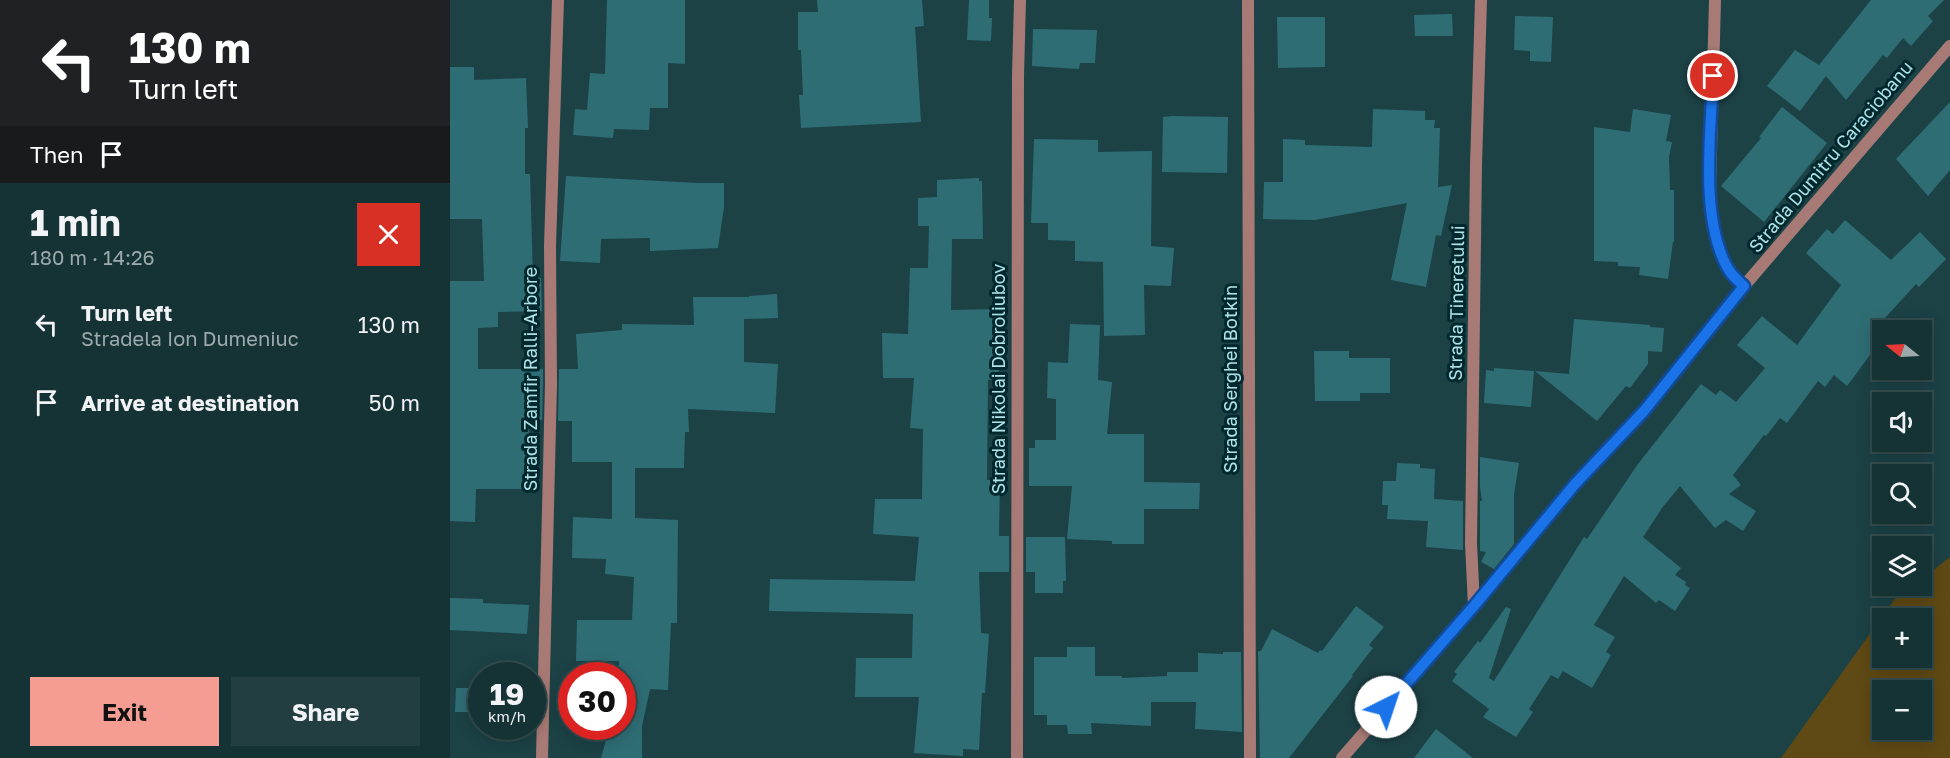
<!DOCTYPE html>
<meta charset="utf-8">
<style>
:root{--surface:#153234;--page:#223e40;--text:#f1f3f6;--muted:#9daaac;--line:#344d4f;--accent:#f59c93}
body{margin:0;font-family:"Golos Text",sans-serif;background:var(--page);color:var(--text);height:100vh;display:flex;flex-direction:column;font-size:22px;white-space:nowrap}
*{box-sizing:border-box;margin:0}
p{font-size:20px;color:var(--muted)}
.icon{flex:none;width:33px;height:33px;fill:none;stroke:currentColor;stroke-width:2;stroke-linecap:round;stroke-linejoin:round}
.map{position:relative;flex:1;overflow:hidden}
.sheet{display:flex;flex-direction:column;background:var(--surface);width:450px}
.sheet>*{flex:none}
.hud{background:#202124;color:#fff;overflow:hidden}
.needle{width:39px;rotate:288deg}
.fabs{position:absolute;left:1422px;top:320px;display:grid;gap:12px}
.fabs a{display:grid;place-items:center;width:60px;height:60px;border-radius:0px;background:var(--surface);box-shadow:0 3px 15px #0003,0 0 0 2px var(--line);font-size:30px}
.speed{position:absolute;left:18px;top:662px;display:flex;gap:12px;font-size:30px;font-weight:700;text-align:center}
.speed>*{display:grid;place-content:center;width:78px;height:78px;border-radius:50%;background:var(--surface);box-shadow:0 3px 15px #0003,0 0 0 2px var(--line);line-height:1}
.speed small{font-size:15px;font-weight:400}
.speed .limit{border:9px solid #d22;background:#fff;color:#111}
.pin{position:absolute;display:grid;place-items:center;width:51px;height:51px;color:#fff;margin:-26px;border:3px solid #fff;border-radius:50%;box-shadow:0 2px 6px #0007}
.me{position:absolute;width:66px;margin:-33px;rotate:41deg;stroke-linejoin:round;filter:drop-shadow(0 0 4px #0008)}
.turn{display:flex;align-items:center;gap:21px;height:126px;padding:0 30px;font-size:27px}
.turn .icon{width:78px;height:78px;stroke-width:2.5}
.turn b{display:block;font-size:42px;line-height:51px}
.then{display:flex;align-items:center;height:57px;padding:0 30px;background:#0003;gap:12px;font-size:22px}
.round{display:grid;place-items:center;flex:none;width:63px;height:63px;border-radius:0px;background:var(--page)}
.headline{display:flex;align-items:center;justify-content:space-between;height:102px;padding:0 30px}
h1{font-size:36px;font-weight:700;line-height:45px}
.button{display:flex;gap:12px;margin-top:auto;padding:12px 30px}
.button a{flex:1;height:69px;border-radius:0px;background:var(--accent);color:#111;font-size:24px;font-weight:700;line-height:69px;text-align:center}
.button a+a{background:var(--page);color:var(--text)}
ul{padding:0;list-style:none}
li{display:flex;align-items:center;gap:18px;height:78px;padding:0 30px}
li div{flex:1}
li b{display:block;font-size:22px}
li em{font-style:normal}
main{display:flex;flex:1;min-height:0}
.map>svg:first-child{display:block}
.green{fill:#5f4914;fill-rule:evenodd}
.building{fill:#2f6d75}
.lines{fill:none;stroke-linecap:round;stroke-linejoin:round}
.minor{stroke:#a87a75;stroke-width:12}
.route-casing{stroke:#114b97;stroke-width:15}
.route{stroke:#1a73e8;stroke-width:10}
.labels{text-anchor:middle;stroke-width:6;stroke-linejoin:round;paint-order:stroke}
.street-label{font-size:18px;fill:#aee2e8;stroke:#00282d}
</style>
<main>
<section class="sheet">
<div class="hud">
<div class="turn"><svg class="icon" aria-label="left" viewBox="0 0 24 24"><path d="M17 20v-9H6M10 6l-5 5 5 5"/></svg><div><b>130 m</b>Turn left</div></div>
<div class="then">Then<svg class="icon" aria-label="arrive" viewBox="0 0 24 24"><path d="M6 21V4h12l-3 4 3 4H6"/></svg></div>
</div>
<div class="headline"><div><h1>1 min</h1><p>180 m · 14:26</p></div><a class="round" style="background:#d93025;color:#fff"><svg class="icon" aria-label="close" viewBox="0 0 24 24"><path d="M6 6l12 12M18 6L6 18"/></svg></a></div>
<ul>
<li><svg class="icon" aria-label="left" viewBox="0 0 24 24"><path d="M17 20v-9H6M10 6l-5 5 5 5"/></svg><div><b>Turn left</b><p>Stradela Ion Dumeniuc</p></div><em>130 m</em></li>
<li><svg class="icon" aria-label="arrive" viewBox="0 0 24 24"><path d="M6 21V4h12l-3 4 3 4H6"/></svg><div><b>Arrive at destination</b></div><em>50 m</em></li>
</ul>
<div class="button"><a>Exit</a><a>Share</a></div>
</section>
<div class="map">
<svg width="1500" height="758" viewBox="0 0 1500 758">
<rect width="100%" height="100%" fill="#1c4246"/>
<!-- green -->
<path class="green" d="M1500,557V758H1331L1444,600L1464,585H1472V579ZM1432,618H1472V657H1432ZM1432,690H1472V729H1432Z"/>
<!-- building -->
<g class="building">
<path d="M157,0H235V64L218,63V108H200L199,130L164,129L163,138L123,135L125,109L137,110L140,73L155,74Z"/>
<path d="M367,0H472L474,26L465,27L471,122L351,128L349,95H353L351,50H348V12H368Z"/>
<path d="M519,0H539V18H542L541,41L517,40Z"/>
<path d="M1421,0H1494L1478,16L1483,21L1461,46L1453,38L1437,58L1433,55L1396,100L1376,76L1350,111L1317,86L1345,50L1369,65Z"/>
<path d="M1002,14L1003,36H965L964,15Z"/>
<path d="M1065,16L1103,17L1101,62L1080,61V51L1064,50Z"/>
<path d="M827,17H875V67L828,68Z"/>
<path d="M583,29L647,30L645,63H630L629,69L582,66Z"/>
<path d="M0,67H24V80L76,78L78,128H75V174H80L83,278H91L92,311L48,312V327L28,328V369H93V384L92,420L79,419V489H26L25,522L0,521V281H34L32,219H0Z"/>
<path d="M1500,102V170L1478,196L1446,159Z"/>
<path d="M1332,107L1377,143L1314,222L1271,186L1311,138L1309,137Z"/>
<path d="M923,109L975,111V120H985L984,128H990L988,187L1002,185L991,236L986,235L976,287L941,280L957,203L865,220L813,219L814,182H833V139L855,140V145L922,147Z"/>
<path d="M1183,109L1221,115L1216,141L1222,142L1219,157L1220,190H1224V242H1223L1218,279L1189,275L1190,267L1168,266V262L1144,261V127L1180,132Z"/>
<path d="M722,116L778,117L777,173L712,172L713,117Z"/>
<path d="M584,139L648,140V152L702,151L701,246L724,248L721,286L694,285L695,335L654,336L653,262L625,261V241L598,240V223H581Z"/>
<path d="M116,176L247,183H274V207L268,248L200,251V238L151,239L150,263L110,261Z"/>
<path d="M529,178V181H532L533,239H502L501,310L548,309L549,380H538L537,480H550L549,536H559V572H529L531,633L539,634L535,693H532L529,750L513,749V756L464,753L469,697H405L406,658H462L463,614L319,611L320,579L465,581L469,537L423,534L425,499H472L473,429L460,428L464,378H433L432,333L458,334L460,268H478L479,226H468V198L487,197V180Z"/>
<path d="M1395,220L1441,260L1470,232L1496,259L1469,287L1466,284L1424,330L1432,339L1397,386L1384,375L1375,387L1368,381L1337,423L1330,418L1316,436L1314,435L1283,475L1291,485L1279,494L1306,511L1293,531L1276,520L1265,528L1230,486L1212,508L1193,537L1231,568L1225,575L1236,582L1235,585L1240,588L1225,611L1209,600L1206,603L1174,576L1144,625L1165,637L1156,652L1161,655L1142,688L1113,671L1108,679L1101,675L1079,709L1083,712L1066,737L1033,717L1039,709L1002,681L1007,674L1004,672L1028,641L1030,643L1056,607L1061,609L1039,678L1044,681L1134,537L1137,539L1188,464L1251,384L1266,395L1270,390L1286,402L1315,368L1287,345L1312,316L1347,345L1391,285L1356,253L1377,229L1383,234Z"/>
<path d="M327,294L328,318L294,319V362L328,364L325,413L238,409L239,432H235L234,468H185V518L228,520L227,623H221L218,690L200,689L192,726V758H151L160,726H172V675H168L169,661H126L127,620H182L184,577L155,574L156,559L122,558L123,517L162,519V462H122V421H108L109,369H128L126,334L172,330V324L244,325L243,297H299V296Z"/>
<path d="M1124,319L1200,325V327L1214,328L1212,352L1198,351V364L1180,388L1176,386L1147,421L1085,371L1119,374Z"/>
<path d="M620,324L650,325L648,380L662,382L657,434H694V482L750,483L749,509H694V544H662V541L617,539L622,486H579V448H585V440H606V399L597,398L598,362L618,363Z"/>
<path d="M864,351H899V358H940V393H910V401H865Z"/>
<path d="M1044,368L1084,371L1081,407L1034,403L1036,370L1044,371Z"/>
<path d="M1030,457L1069,463L1064,494V544L1044,569L1031,562L1036,552L1030,551V501H1032L1030,487Z"/>
<path d="M947,463L970,464V468L985,469L984,499L1013,501V550L976,547L978,521L937,519L938,505H932L933,481H946Z"/>
<path d="M576,537H615L616,581H613V593H585V572H576Z"/>
<path d="M0,598L33,599V603L79,605L77,634L0,630Z"/>
<path d="M906,606L934,627L919,645L923,648L902,675L903,676L839,758H810L808,651H811L822,629L868,653L870,650L872,651Z"/>
<path d="M617,647H645V676H672V678L717,676V672H748V653L773,654V652H791L792,732L745,729L746,702H701V726L641,723L642,734H618L617,725H597V715H584V657H617Z"/>
<path d="M6,688H27L26,712H5Z"/>
<path d="M986,729L1023,758H964Z"/>
</g>
<g class="lines">
<!-- minor -->
<g class="minor">
<path d="M798,0L800,758"/>
<path d="M1265,0L1260,190C1262,227 1266,260 1294,286"/>
<path d="M1024,606L1021,543L1026,165L1031,0"/>
<path d="M92,758L101,384L100,246L108,0"/>
<path d="M567,758L568,76L570,0"/>
<path d="M892,758L1024,606L1125,484L1194,411L1294,286L1500,46"/>
</g>
</g>
<g class="lines">
<!-- route casing -->
<g class="route-casing">
<path id="route" d="M936,707L1024,606L1125,484L1194,411L1294,286C1287,280 1280,274 1276,265C1250,214 1261,132 1263,76"/>
</g>
<!-- route -->
<use href="#route" class="route"/>
</g>
<g class="labels">
<!-- street labels -->
<g class="street-label">
<text transform="translate(1381 157) rotate(-50)" y="6">Strada Dumitru Caraciobanu</text>
<text transform="translate(1007 303) rotate(-89)" y="6">Strada Tineretului</text>
<text transform="translate(81 379) rotate(-90)" y="6">Strada Zamfir Ralli-Arbore</text>
<text transform="translate(549 379) rotate(-90)" y="6">Strada Nikolai Dobroliubov</text>
<text transform="translate(781 379) rotate(-90)" y="6">Strada Serghei Botkin</text>
</g>
</g>
</svg>
<div class="fabs">
<a><svg class="needle" viewBox="-14 -14 28 28"><path d="M0-13l5 13h-10z" fill="#e53935"/><path d="M0 13l5-13h-10z" fill="#9daaac"/></svg></a>
<a><svg class="icon" aria-label="sound" viewBox="0 0 24 24"><path d="M4 9h4l5-4v14l-5-4H4zM17 9q2 3 0 6"/></svg></a>
<a><svg class="icon" aria-label="search" viewBox="0 0 24 24"><circle cx="10" cy="10" r="6"/><path d="M15 15l6 6"/></svg></a>
<a><svg class="icon" aria-label="layers" viewBox="0 0 24 24"><path d="M12 4l9 5-9 5-9-5zM3 14l9 5 9-5"/></svg></a>
<a>+</a>
<a>−</a>
</div>
<div class="speed"><div>19<small>km/h</small></div><div class="limit">30</div></div>
<div class="pin" style="left:1263px;top:76px;background:#d93025"><svg class="icon" aria-label="arrive" viewBox="0 0 24 24"><path d="M6 21V4h12l-3 4 3 4H6"/></svg></div>
<svg class="me" style="left:936px;top:707px" viewBox="-20 -20 40 40"><circle r="19" fill="#fff"/><path d="M0-13L10 11 0 6-10 11z" fill="#1a73e8"/></svg>
</div>
</main>
